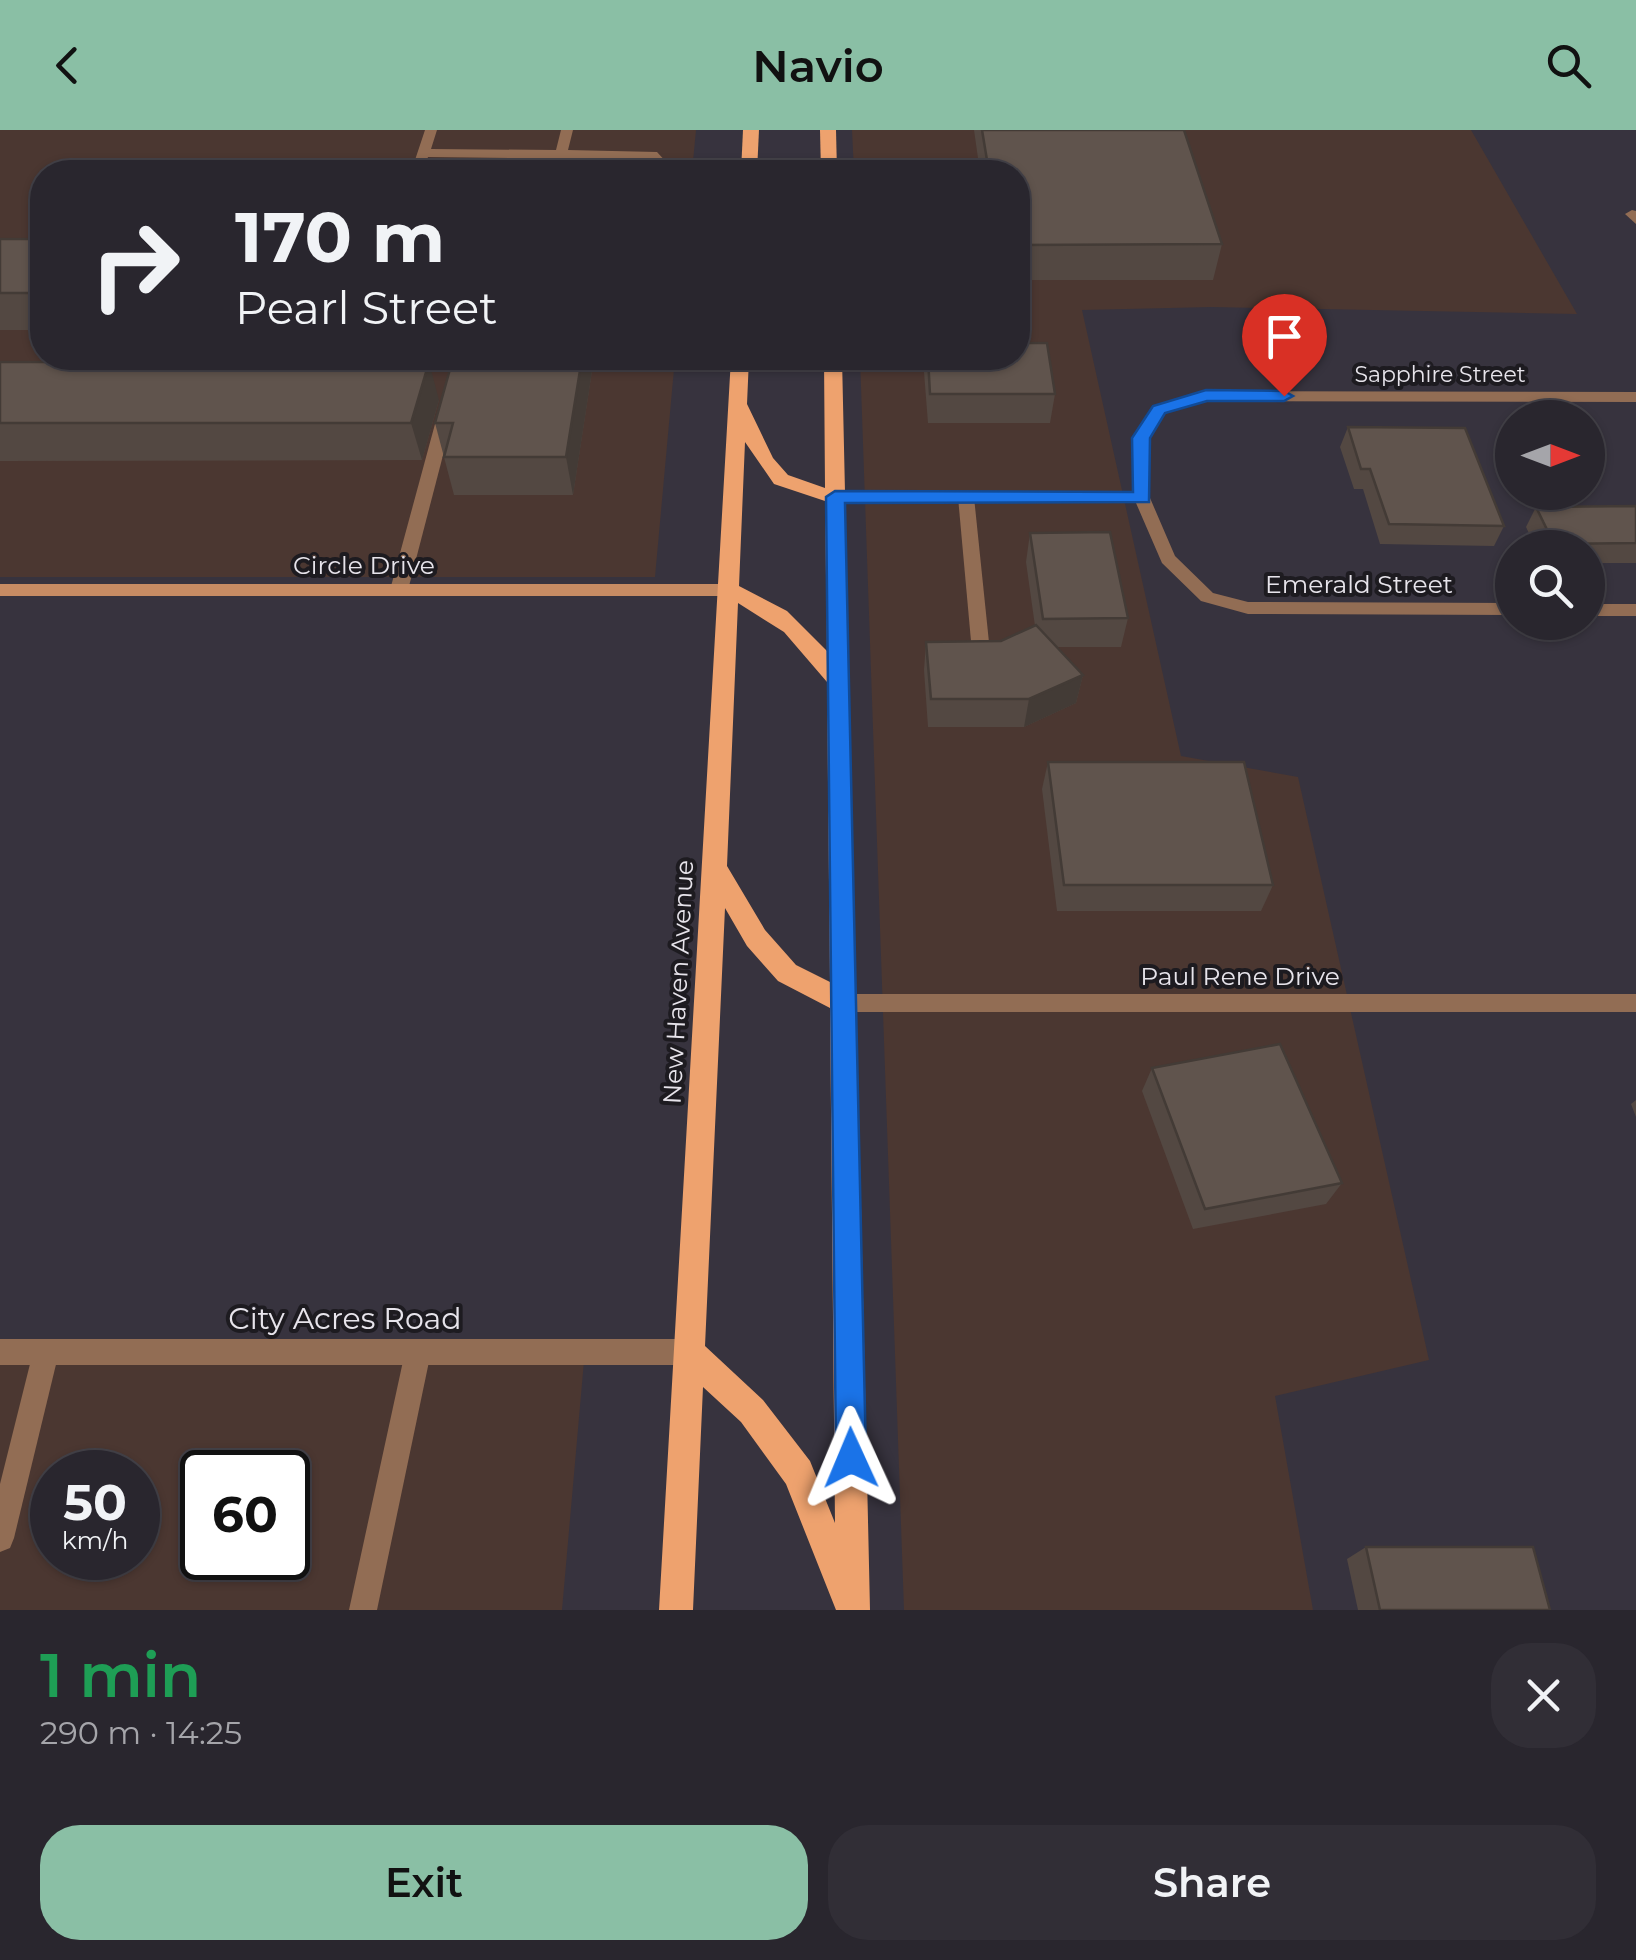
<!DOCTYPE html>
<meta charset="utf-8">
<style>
:root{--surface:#29262e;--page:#312e36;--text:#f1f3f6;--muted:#a5a5aa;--line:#45434a;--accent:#8abfa5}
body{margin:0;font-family:Montserrat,sans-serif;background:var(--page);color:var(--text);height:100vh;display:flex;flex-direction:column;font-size:38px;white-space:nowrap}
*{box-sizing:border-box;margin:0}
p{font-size:32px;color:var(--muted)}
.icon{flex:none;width:55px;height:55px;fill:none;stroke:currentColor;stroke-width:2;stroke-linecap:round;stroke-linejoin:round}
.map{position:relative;height:1480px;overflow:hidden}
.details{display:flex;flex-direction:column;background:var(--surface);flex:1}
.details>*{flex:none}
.guide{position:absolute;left:30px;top:30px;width:1000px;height:210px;border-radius:40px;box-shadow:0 2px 8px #0004,0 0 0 2px var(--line);background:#29262e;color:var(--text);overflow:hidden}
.needle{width:65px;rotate:90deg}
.buttons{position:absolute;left:1495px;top:270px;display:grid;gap:20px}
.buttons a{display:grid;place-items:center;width:110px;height:110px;border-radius:50%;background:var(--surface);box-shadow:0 2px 8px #0004,0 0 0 2px var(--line);font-size:50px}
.speed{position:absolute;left:30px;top:1320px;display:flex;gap:20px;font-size:50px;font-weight:700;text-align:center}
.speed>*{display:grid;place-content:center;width:130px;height:130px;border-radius:50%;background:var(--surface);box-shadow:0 2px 8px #0004,0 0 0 2px var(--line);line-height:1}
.speed small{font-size:25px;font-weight:400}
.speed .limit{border:5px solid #111;border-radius:15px;background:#fff;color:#111}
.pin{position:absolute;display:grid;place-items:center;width:85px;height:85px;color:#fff;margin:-102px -42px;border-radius:50% 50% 50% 0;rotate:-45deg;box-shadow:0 0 10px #0007}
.pin .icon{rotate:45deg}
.me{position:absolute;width:110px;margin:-55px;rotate:359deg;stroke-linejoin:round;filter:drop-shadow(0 0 8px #0008)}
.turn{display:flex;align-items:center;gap:35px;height:210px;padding:0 40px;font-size:45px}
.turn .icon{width:130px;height:130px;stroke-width:2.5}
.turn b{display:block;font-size:70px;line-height:85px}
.round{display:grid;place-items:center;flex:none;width:105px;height:105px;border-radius:40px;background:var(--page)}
.headline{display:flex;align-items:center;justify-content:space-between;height:170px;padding:0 40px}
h1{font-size:60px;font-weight:600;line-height:75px;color:#1e9e55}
.action{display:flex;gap:20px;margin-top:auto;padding:20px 40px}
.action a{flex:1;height:115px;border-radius:40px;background:var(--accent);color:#111;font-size:40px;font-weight:600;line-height:115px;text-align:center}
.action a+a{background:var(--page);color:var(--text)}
header{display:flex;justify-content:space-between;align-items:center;height:130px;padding:0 40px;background:var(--accent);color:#111;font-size:45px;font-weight:600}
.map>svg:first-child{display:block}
.commercial{fill:#4b3731;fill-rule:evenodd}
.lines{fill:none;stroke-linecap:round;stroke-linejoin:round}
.lane{fill:#926d54;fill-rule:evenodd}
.street{fill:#926d54;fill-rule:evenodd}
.secondary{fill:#c68b63;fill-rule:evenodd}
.primary{fill:#eea26e;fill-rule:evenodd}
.wall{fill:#534842}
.shaded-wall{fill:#433b36}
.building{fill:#60544d;stroke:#433b36;stroke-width:2.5}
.route{fill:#1a73e8;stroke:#114b97;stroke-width:2.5}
.labels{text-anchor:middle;stroke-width:8;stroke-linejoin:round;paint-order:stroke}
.far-street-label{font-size:22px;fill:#e7e4eb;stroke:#1d1b20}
.street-label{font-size:25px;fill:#e7e4eb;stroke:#1d1b20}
.near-street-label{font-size:30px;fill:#e7e4eb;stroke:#1d1b20}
</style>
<header><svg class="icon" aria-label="back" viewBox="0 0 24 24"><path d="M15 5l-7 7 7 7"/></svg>Navio<svg class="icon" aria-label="search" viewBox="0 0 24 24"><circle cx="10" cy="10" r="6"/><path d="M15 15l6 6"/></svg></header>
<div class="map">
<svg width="1636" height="1480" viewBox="0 0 1636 1480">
<rect width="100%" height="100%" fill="#37333e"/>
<!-- commercial -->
<g class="commercial">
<path d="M0,0H696L692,42H42V228H675L655,447H0Z"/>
<path d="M852,0H1471L1577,184L1212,177L1082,180L1181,626L1298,647L1429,1230L1275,1266L1313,1480H904L860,228H1018V42H854Z"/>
<path d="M0,1225L584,1231L562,1480H0ZM52,1342H138V1428H52ZM202,1342H288V1428H202Z"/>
</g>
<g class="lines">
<!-- lane -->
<g class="lane">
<path d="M425,0H437L431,19L556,20L561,0H573L568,20L657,22L669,35L667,42H655L657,35L653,30L428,27L423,42H411Z"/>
<path d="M1632,80L1636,81V94L1625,84Z"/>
<path d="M292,228H464L467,231L460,235H287V229Z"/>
<path d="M446,278L454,283L408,460L399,466L390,460L438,283Z"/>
<path d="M966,362L974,367L990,522L981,528L972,522L958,367Z"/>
<path d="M46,1209L55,1213L59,1222L14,1408L10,1418L0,1422V1354L33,1222L37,1213Z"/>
<path d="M418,1209L427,1213L431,1222L377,1480H349L405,1222L409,1213Z"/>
</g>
<!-- street -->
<g class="street">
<path d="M1206,261L1636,262V272L1207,271L1165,283L1149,308L1150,368L1175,426L1213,463L1248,472L1512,473V485L1248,484L1201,471L1162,433L1136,373L835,372L827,367L835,362L1134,363L1133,308L1154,277Z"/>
<rect x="1588" y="474" width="48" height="12"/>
<path d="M845,864H1636V882H845L837,880L834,873L837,866Z"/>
<path d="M0,1209H689L698,1213L702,1222L698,1231L689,1235H0Z"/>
</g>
<!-- secondary -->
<path class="secondary" d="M0,454H728L737,460L728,466H0Z"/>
<!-- primary -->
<g class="primary">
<path d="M743,0H759L757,42H741Z"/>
<path d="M820,0H836L837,42H821Z"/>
<path d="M731,228H749L747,274L773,328L788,345L825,358L824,228H842L870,1480H836L786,1354L741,1292L703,1257L693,1480H659ZM745,312L774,354L825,371L827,521L787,481L739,456ZM738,473L784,502L827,552L830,852L796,835L765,800L727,736ZM725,778L747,816L778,851L830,878L835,1393L810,1331L763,1270L705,1216Z"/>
</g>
</g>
<!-- wall -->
<g class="wall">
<path d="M974,0H1184L1222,114L1213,150H1018V42H980Z"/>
<rect x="0" y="109" width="42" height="91"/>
<path d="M469,228H594L573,365H454L435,293Z"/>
<path d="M925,228H1018L1055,264L1050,293H928L924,242Z"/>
<path d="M0,232L439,270L422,330L0,331Z"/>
<path d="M1348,297L1504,396L1494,416L1380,414L1363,359H1354L1340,317Z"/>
<path d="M1636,376V433H1588V418H1536L1526,397L1536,377Z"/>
<path d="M1030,403L1128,488L1121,517H1057L1083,545L1076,573L1024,597H928L924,540L926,512L1001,511L1035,496L1026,432Z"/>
<path d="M1048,632L1273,755L1261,781H1057L1042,659Z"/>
<path d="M1152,938L1342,1053L1326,1074L1193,1099L1142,961Z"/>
<path d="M1636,970V987L1631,974Z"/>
<path d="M1366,1417L1550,1480H1358L1347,1429Z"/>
</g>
<!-- shaded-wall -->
<g class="shaded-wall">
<path d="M582,228H594L573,365L566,327Z"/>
<path d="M429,232L439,270L422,330L411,293Z"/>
<path d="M1083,545L1076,573L1024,597L1029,569Z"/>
</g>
<!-- building -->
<g class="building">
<path d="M982,0H1184L1222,114L1018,115V42H989Z"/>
<rect x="0" y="109" width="42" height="54"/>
<path d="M1018,213H1047L1055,264H930L928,228H1018Z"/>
<path d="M469,228H582L566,327H444L453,293H435L452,232H468Z"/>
<path d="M0,232H429L411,293H0Z"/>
<path d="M1348,297L1465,298L1504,396L1389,394L1370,339H1361Z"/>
<path d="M1636,376V413L1554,414L1536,377Z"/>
<path d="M1110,402L1128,488L1043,489L1030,403Z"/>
<path d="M1036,495L1083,545L1029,569H931L926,512L1001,511Z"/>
<path d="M1048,632H1244L1273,755H1064Z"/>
<path d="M1280,914L1342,1053L1205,1079L1152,938Z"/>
<path d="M1366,1417H1533L1550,1480H1380Z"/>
</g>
<!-- route -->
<path class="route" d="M1206,260L1284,261L1293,266L1284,271H1207L1165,283L1150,308L1149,372L845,373L866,1328L861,1339L851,1343L840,1339L836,1328L826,367L835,361L1133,362L1132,308L1153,276Z"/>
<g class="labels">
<!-- far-street labels -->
<g class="far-street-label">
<text x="1440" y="252">Sapphire Street</text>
</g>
<!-- street labels -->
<g class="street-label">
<text x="364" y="444">Circle Drive</text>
<text x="1359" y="463">Emerald Street</text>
<text x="1240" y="855">Paul Rene Drive</text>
<text transform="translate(678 852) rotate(-87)" y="9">New Haven Avenue</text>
</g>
<!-- near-street labels -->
<g class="near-street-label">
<text x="345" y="1199">City Acres Road</text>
</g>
</g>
</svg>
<div class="buttons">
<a><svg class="needle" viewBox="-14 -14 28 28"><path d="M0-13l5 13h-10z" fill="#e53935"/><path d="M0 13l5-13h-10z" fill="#a5a5aa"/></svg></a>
<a><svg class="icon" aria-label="search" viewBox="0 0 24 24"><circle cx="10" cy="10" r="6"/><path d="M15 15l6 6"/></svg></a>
</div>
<div class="speed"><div>50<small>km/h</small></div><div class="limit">60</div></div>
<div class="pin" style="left:1284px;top:266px;background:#d93025"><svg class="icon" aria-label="arrive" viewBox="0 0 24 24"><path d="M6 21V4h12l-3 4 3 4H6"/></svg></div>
<svg class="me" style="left:851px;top:1328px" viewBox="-20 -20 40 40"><path d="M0-17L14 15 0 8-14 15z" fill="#1a73e8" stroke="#fff" stroke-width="4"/></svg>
<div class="guide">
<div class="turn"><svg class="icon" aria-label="right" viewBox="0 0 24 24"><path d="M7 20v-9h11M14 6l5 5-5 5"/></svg><div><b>170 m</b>Pearl Street</div></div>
</div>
</div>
<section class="details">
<div class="headline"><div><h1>1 min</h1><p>290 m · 14:25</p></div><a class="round"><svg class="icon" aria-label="close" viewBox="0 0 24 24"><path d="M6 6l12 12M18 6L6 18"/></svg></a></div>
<div class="action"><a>Exit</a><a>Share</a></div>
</section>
